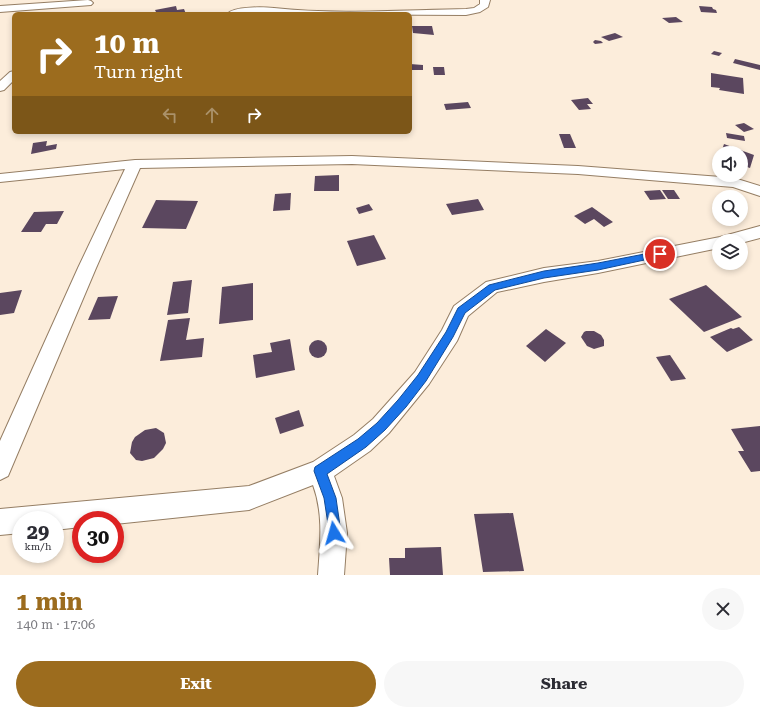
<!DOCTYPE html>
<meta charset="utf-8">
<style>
:root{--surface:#fff;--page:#f7f7f7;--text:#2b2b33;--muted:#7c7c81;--accent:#9c6c1e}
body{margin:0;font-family:"Roboto Serif",serif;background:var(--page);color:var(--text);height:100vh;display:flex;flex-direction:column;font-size:15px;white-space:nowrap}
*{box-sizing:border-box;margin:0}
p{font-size:13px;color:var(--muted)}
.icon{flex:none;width:22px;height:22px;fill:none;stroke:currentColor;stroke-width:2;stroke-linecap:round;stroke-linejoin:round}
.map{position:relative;height:575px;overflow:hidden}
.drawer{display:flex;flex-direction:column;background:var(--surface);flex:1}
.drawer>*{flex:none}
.top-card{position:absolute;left:12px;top:12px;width:400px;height:122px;border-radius:6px;box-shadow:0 2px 6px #0003;background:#9c6c1e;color:#fff;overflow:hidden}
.buttons{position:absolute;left:712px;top:146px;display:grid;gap:8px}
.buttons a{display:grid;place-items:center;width:36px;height:36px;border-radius:50%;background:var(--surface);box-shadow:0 2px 6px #0003;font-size:20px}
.speed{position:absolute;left:12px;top:511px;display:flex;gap:8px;font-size:20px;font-weight:700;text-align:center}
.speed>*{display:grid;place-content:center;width:52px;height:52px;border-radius:50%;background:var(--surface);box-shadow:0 2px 6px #0003;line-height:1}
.speed small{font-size:10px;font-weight:400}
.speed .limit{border:6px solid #d22;background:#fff;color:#111}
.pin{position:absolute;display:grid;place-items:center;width:34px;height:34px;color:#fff;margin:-17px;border:2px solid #fff;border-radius:50%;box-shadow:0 1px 4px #0007}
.me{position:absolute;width:44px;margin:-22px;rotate:352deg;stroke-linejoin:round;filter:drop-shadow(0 0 3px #0008)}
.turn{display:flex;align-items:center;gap:14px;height:84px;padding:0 16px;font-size:18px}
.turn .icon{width:52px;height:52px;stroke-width:2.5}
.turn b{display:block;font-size:28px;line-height:34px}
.lanes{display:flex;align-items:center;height:38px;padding:0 16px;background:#0003;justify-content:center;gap:20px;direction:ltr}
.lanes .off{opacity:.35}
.round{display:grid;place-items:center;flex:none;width:42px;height:42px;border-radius:21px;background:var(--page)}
.summary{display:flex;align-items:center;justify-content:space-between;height:68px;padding:0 16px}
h1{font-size:24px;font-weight:700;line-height:30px;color:var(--accent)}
.cta{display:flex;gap:8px;margin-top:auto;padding:8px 16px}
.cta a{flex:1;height:46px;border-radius:24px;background:var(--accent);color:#fff;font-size:16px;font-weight:700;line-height:46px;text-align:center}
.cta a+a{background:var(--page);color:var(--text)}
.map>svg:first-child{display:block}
.building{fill:#5b475f}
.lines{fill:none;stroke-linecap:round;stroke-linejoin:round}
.street-casing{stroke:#957e64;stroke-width:2}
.street{fill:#fff;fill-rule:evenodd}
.route{fill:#1a73e8;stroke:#114b97}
</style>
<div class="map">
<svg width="760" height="575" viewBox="0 0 760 575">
<rect width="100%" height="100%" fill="#fceddb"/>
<!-- building -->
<g class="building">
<path d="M176,6L177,10L184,9L186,14H157L155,10Z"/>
<path d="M699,6L712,7L713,9L716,10L717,13L701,12Z"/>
<path d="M676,17L683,22L669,23L662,18Z"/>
<path d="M412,26H432L434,35L413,33Z"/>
<path d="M615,33L623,37L609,41L601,37Z"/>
<path d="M595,40L601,41L603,43L595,44L593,42Z"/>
<path d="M714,51L722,53L719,56L711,54Z"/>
<path d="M735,59L760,65V70L733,63Z"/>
<path d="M410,64L423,65V70H410Z"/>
<path d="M433,67H444L445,75H434Z"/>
<path d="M711,73L743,78L744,94L719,90L720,88L711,87Z"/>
<path d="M588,98L593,104H587L591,109L579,110L571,100Z"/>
<path d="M468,102L471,108L446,110L444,104Z"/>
<path d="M744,123L754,129L744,132L735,125Z"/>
<path d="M726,133L744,136L745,141L727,138Z"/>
<path d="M559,134H570L576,148H564Z"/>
<path d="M47,141L46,146L57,144L56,149L31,154L33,143Z"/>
<path d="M724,144L754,155L750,168L741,165V153H721Z"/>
<path d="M339,175V191H314L315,176Z"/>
<path d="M660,190L666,199L650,200L644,191Z"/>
<path d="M662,190H674L680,199H668Z"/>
<path d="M291,193L290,210L273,211L275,194Z"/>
<path d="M478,199L484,210L452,215L446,204Z"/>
<path d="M156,200L198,201L186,229L142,228Z"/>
<path d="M369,204L373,210L359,214L356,208Z"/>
<path d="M592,207L613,222L604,227L594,219L585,224L574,216Z"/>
<path d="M64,211L57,224H46L41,232H21L34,212Z"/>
<path d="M374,235L386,259L357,266L347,241Z"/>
<path d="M192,280L188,313L167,315L173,282Z"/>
<path d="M253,283V320L219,324L222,287Z"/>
<path d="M706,285L742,317L704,332L669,299Z"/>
<path d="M22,290L14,313L0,315V293Z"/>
<path d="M118,296L110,319L88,320L98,297Z"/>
<path d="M190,318L186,340L204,338L202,357L160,361L168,320Z"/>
<path d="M739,327L753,340L727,352L710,337L731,328L733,329Z"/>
<path d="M546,329L566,343L545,362L526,346Z"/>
<path d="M586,331H594L601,335L604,340V346L594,349L587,346L581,337L584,332Z"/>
<path d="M290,339L295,370L256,378L253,355L272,352L270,343Z"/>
<circle cx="318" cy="349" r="9"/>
<path d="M670,355L686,379L671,381L656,357Z"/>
<path d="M299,410L304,426L280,434L275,418Z"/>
<path d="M760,426V471L751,472L738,451H744L731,429Z"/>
<path d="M156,428L164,433L166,443L163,449L154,458L142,461L136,460L130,453L132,442L135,437L145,430Z"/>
<path d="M513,513L524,571L483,572L474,514Z"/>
<path d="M441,547L443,575H390L389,558H405V548Z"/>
</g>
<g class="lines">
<!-- street casing -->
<g class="street-casing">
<g id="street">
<path d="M88,0L91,1L93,3L91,5L0,12V6Z"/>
<path d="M480,0H490L488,7L480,12L466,15L279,14L260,12L248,14H227C234,6 264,7 274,8C338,15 402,10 466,9L474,8L480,4Z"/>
<path d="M14,71V80L4,90L0,91V81L10,72Z"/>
<path d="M352,156L578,166L734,178L760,186V196L733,187L578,174L352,164L140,168L96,268L8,476L0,480V441L78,268L125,169L0,182V174L135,160Z"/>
<path d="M760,226V238L741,243V241H719V248L598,273L544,282L497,292L468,316L457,341L429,384L389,433L370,451L334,476L342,498L347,533L344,575H318C320,545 324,515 313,485L249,510L115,524V520H81V527L55,530V520H21V533L0,535V509L249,486L313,462L354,435L373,419L415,372L442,330L454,306L486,282L544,268L598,261L720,237Z"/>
</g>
</g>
<!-- street -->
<use href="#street" class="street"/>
</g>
<!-- route -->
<path class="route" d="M660,251L664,254L663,256L598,270L544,278L495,290L465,313L453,337L426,381L406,407L385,430L366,447L327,474L336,498L341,533L339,537L334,539L330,537L324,498L314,471L315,467L358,439L377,423L398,400L418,375L446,332L458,308L489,285L544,271L598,263Z"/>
</svg>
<div class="buttons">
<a><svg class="icon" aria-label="sound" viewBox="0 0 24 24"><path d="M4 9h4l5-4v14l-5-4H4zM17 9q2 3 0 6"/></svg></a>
<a><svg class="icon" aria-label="search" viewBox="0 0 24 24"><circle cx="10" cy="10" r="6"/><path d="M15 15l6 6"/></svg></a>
<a><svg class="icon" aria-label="layers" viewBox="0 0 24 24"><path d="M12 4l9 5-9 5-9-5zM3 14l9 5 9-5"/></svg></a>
</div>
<div class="speed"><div>29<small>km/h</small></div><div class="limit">30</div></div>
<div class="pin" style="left:660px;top:254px;background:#d93025"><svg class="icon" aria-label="arrive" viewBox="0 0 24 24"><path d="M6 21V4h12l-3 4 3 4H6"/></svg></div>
<svg class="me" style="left:334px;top:533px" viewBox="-20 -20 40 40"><path d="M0-17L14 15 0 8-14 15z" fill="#1a73e8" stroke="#fff" stroke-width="4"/></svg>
<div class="top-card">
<div class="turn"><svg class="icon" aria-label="right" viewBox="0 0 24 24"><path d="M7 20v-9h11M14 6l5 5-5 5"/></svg><div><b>10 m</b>Turn right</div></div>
<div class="lanes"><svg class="icon off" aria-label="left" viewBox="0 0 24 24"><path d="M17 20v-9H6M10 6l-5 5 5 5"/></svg><svg class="icon off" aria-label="ahead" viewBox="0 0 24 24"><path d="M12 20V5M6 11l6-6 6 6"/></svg><svg class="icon" aria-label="right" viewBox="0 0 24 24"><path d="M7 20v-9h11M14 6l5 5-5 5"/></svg></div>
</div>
</div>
<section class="drawer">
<div class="summary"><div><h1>1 min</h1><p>140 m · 17:06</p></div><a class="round"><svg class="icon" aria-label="close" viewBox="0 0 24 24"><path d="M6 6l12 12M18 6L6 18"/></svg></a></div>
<div class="cta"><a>Exit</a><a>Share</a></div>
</section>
